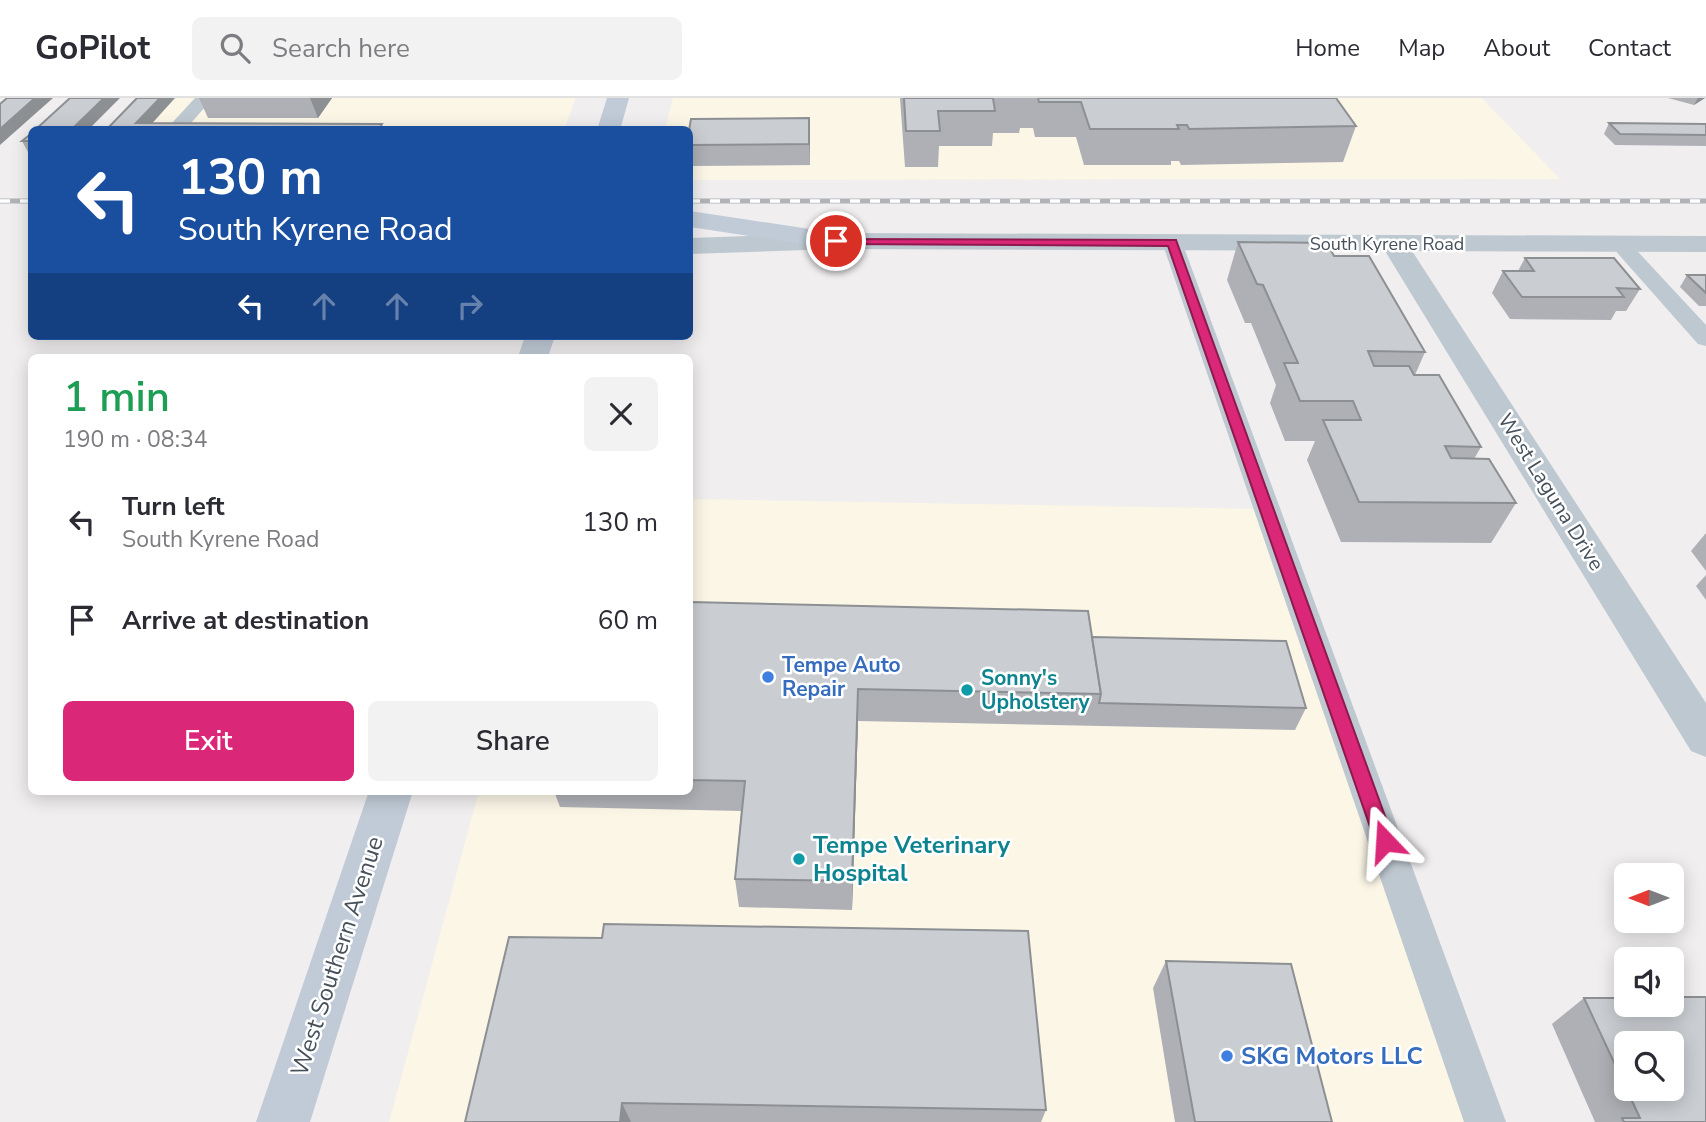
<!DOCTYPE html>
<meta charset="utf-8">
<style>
:root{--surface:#fff;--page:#f2f2f3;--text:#2b2b33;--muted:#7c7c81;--line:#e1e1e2;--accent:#db2777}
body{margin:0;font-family:"Nunito Sans",sans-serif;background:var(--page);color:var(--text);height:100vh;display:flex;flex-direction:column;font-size:26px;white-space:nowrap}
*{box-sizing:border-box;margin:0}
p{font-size:23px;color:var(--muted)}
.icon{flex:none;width:38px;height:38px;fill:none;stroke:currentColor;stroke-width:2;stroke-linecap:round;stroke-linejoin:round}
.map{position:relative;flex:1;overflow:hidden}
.drawer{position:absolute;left:28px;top:256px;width:665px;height:441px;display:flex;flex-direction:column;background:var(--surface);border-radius:10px;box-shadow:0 4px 18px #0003}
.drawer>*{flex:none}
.banner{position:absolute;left:28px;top:28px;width:665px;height:214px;border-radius:10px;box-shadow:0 4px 18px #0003;background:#1a4fa0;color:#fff;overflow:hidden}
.needle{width:46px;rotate:270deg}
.controls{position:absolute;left:1614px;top:765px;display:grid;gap:14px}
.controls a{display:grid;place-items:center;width:70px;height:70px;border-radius:10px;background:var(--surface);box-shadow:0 4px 18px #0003;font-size:35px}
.pin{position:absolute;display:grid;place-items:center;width:60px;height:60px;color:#fff;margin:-30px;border:4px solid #fff;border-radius:50%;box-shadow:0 2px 7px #0007}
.me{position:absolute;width:77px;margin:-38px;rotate:340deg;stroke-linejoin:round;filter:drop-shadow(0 0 5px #0008)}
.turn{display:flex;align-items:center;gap:24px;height:147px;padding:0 35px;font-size:32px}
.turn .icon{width:91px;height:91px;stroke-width:2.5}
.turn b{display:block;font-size:49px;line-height:60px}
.lanes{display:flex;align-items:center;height:66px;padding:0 35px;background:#0003;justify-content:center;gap:35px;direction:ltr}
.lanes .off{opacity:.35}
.round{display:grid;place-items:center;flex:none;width:74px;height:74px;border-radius:10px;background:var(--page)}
.headline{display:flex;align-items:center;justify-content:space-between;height:119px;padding:0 35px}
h1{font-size:42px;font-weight:600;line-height:52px;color:#1e9e55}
.button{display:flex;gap:14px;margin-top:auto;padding:14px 35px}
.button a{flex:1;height:80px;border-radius:10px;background:var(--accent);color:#fff;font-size:28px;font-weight:600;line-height:80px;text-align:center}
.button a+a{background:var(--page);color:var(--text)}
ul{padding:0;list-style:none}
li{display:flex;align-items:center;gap:21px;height:98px;padding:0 35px}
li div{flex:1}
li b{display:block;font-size:26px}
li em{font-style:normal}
header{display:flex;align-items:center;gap:42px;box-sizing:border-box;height:98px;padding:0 35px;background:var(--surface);border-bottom:2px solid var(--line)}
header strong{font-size:33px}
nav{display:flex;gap:38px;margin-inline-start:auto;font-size:24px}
.search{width:490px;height:63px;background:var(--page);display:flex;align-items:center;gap:18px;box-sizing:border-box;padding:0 24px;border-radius:10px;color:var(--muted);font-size:26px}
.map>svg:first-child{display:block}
.commercial{fill:#fbf6e6}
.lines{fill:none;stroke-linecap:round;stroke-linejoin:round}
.lane{fill:#bec8d0;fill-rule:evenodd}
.street{fill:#bec8d0;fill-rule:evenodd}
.secondary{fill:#c0cbd7;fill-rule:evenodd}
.rail-casing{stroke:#b0b3b8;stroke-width:5}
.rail{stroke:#fff;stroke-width:3.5;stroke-dasharray:10;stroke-linecap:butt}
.wall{fill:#aeb0b5}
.shaded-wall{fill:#8d9093}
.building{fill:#cacdd2;stroke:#8d9093;stroke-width:2}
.route{fill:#db2777;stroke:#8e194d;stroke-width:2}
.shop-dot{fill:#3f7fe0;stroke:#fff;stroke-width:2.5}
.culture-dot{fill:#0f9aa8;stroke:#fff;stroke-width:2.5}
.labels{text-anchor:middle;stroke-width:5;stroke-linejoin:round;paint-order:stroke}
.far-street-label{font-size:18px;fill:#46515b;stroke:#fff}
.street-label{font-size:21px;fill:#46515b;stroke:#fff}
.shop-label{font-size:21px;font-weight:bold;fill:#366cbe;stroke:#fff;text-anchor:start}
.culture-label{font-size:21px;font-weight:bold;fill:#0d838f;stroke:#fff;text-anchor:start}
.near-culture-label{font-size:24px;font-weight:bold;fill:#0d838f;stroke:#fff;text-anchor:start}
.near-street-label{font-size:24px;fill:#46515b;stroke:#fff}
.near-shop-label{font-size:24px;font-weight:bold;fill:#366cbe;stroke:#fff;text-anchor:start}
</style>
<header>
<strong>GoPilot</strong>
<div class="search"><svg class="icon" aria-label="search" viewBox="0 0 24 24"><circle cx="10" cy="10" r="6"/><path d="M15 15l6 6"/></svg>Search here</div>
<nav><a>Home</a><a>Map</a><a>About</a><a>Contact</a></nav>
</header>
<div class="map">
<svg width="1706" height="1024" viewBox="0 0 1706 1024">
<rect width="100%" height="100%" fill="#f0eeee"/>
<!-- commercial -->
<g class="commercial">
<path d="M175,0H576L564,31L146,32Z"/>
<path d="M673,0H1482L1560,81L690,82V32H665Z"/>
<path d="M690,401L1267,411L1485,1024H389L479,693H690Z"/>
</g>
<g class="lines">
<!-- lane -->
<g class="lane">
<path d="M195,0H213L191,25L216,26L218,32H169L171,26Z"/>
<path d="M1172,138L1179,140L1182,144L1506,1024H1464L1162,144L1165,140Z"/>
<path d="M1620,140L1627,142L1706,227V248L1698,246L1613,150L1610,146L1613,142Z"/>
</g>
<!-- street -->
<path class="street" d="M836,135L1706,138V154L1412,153L1706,605V659L1691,653L1385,153L836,151L690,156V140Z"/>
<!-- secondary -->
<g class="secondary">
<path d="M607,0H629L620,32H597Z"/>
<path d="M690,113L836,135L845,137L849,143L845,149L836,151L690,129Z"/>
<path d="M525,238H555L548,259H518Z"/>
<path d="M369,693H413L310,1024H256Z"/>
</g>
<!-- rail casing -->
<g class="rail-casing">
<g id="rail">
<path d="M0,103H32"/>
<path d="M690,103H1706"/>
</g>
</g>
<!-- rail -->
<use href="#rail" class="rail"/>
</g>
<!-- wall -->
<g class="wall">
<path d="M199,0H332L318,20H208Z"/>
<path d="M900,0H1336L1356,28L1343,64L1181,67L1179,63H1171V67H1084L1076,39H1035L1033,30H1020L1019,35H993L992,48H939L938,69H905Z"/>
<path d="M1668,0H1705L1694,7Z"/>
<path d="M809,20L810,67L690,68V32Z"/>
<path d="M1609,25L1706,26V48L1615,47L1604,36Z"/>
<path d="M32,35V54H28L22,43Z"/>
<path d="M1238,144L1334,158L1425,254L1415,277L1481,349L1474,361L1516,405L1491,445L1341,444L1307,362L1315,343H1285L1270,305L1276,287L1251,225H1245L1227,182Z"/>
<path d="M1525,160L1640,191L1626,213H1616L1611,222L1510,221L1492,195L1503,173H1518Z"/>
<path d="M1687,177H1706V208H1699L1680,189Z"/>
<path d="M1706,435V473L1691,453Z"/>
<path d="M1706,477V502L1696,488Z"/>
<path d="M690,504L1092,539L1306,610L1295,632L858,623L852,812L739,809L735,781L741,713L560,709L554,693H690Z"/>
<path d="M509,839L1046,1012L1041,1024H465Z"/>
<path d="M1166,863L1332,1024H1175L1153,890Z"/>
<path d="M1584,900L1706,1024H1595L1552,926Z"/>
</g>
<!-- shaded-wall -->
<g class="shaded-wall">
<path d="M35,0H53L0,47V31Z"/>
<path d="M104,0H120L88,32H71Z"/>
<path d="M160,0H175L146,32L136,25Z"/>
<path d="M310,0H332L318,20Z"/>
<path d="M1698,0H1705L1694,7Z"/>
<path d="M809,20L810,41V67L809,46Z"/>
<path d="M858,591V623L852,812V783Z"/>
<path d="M622,1005L631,1024H620Z"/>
</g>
<!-- building -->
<g class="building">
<path d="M7,0H35L0,31V6Z"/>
<path d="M70,0H104L71,32H35Z"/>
<path d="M137,0H160L136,25L382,26L379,32H106Z"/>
<path d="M904,0H993L995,13H938L940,33H906Z"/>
<path d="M1038,0H1336L1356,28L1189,31L1187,27H1177L1179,31H1090L1081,4H1039Z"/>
<path d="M809,20V46L690,47V32H689L691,21Z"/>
<path d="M1609,25L1706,26V37L1620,36Z"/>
<path d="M32,35V43H22Z"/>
<path d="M1238,144L1327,145L1334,158H1369L1425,254L1368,253L1374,268H1409L1414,277H1439L1481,349L1445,348L1451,360L1489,361L1516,405L1359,404L1323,322H1361L1353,303H1300L1284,265H1298L1263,187L1257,186Z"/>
<path d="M1525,160H1614L1640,191L1617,190L1624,199H1522L1503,173H1534Z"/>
<path d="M1687,177H1706V195Z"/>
<path d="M690,504L1088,513L1101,596L858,591L852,783L735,781L745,683L690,682Z"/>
<path d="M1092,539L1286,543L1306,610L1099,605L1101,596Z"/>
<path d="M604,826L1028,833L1046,1012L622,1005L620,1024H465L509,839L602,840Z"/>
<path d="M1166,863L1291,866L1332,1024H1195Z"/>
<path d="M1671,899H1706V1024H1624L1622,1020H1640L1626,990H1671V945H1626V990L1584,900H1626V906H1671Z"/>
</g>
<!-- route -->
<path class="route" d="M832,141L1176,142L1394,743L1391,749L1385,751L1378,749L1375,743L1168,148L836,146L832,145Z"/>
<!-- markers -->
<g class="shop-dot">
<circle cx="768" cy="579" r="7"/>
<circle cx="1227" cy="958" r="7"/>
</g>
<g class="culture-dot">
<circle cx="967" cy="592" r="7"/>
<circle cx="799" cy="761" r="7"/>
</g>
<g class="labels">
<!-- far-street labels -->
<g class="far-street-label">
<text x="1387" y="152">South Kyrene Road</text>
</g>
<!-- street labels -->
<g class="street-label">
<text transform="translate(1551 394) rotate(58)" y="7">West Laguna Drive</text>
</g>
<!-- shop labels -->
<g class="shop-label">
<text x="782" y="574">Tempe Auto<tspan x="782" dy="24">Repair</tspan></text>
</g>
<!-- culture labels -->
<g class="culture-label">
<text x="981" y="587">Sonny's<tspan x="981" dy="24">Upholstery</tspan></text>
</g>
<!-- near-culture labels -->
<g class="near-culture-label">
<text x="813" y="755">Tempe Veterinary<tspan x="813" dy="28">Hospital</tspan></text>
</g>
<!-- near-street labels -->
<g class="near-street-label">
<text transform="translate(337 858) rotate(-72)" y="8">West Southern Avenue</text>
</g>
<!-- near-shop labels -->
<g class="near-shop-label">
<text x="1241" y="966">SKG Motors LLC</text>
</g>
</g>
</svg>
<div class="controls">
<a><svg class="needle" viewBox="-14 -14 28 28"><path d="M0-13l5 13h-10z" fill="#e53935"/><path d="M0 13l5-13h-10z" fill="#7c7c81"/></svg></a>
<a><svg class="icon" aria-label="sound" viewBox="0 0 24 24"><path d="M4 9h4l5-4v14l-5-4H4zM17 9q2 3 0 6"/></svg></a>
<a><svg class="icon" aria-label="search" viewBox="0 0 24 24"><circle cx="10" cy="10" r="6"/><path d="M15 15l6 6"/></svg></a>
</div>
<div class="pin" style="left:836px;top:143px;background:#d93025"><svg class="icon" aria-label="arrive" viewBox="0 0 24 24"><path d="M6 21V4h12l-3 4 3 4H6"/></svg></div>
<svg class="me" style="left:1385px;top:743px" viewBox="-20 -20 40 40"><path d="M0-17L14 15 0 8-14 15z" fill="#db2777" stroke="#fff" stroke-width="4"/></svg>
<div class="banner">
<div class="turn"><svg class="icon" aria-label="left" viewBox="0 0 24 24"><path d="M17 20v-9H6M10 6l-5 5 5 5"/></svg><div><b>130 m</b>South Kyrene Road</div></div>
<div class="lanes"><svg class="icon" aria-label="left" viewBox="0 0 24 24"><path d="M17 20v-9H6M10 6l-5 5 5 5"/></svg><svg class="icon off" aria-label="ahead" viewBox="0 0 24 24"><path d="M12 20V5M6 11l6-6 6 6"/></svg><svg class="icon off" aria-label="ahead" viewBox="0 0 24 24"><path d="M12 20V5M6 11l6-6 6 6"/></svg><svg class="icon off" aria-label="right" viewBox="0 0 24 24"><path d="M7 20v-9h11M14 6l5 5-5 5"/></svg></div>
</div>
<section class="drawer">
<div class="headline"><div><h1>1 min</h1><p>190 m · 08:34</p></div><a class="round"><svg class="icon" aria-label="close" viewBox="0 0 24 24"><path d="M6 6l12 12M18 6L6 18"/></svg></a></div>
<ul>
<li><svg class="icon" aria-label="left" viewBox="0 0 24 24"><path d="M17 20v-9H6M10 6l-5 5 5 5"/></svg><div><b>Turn left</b><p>South Kyrene Road</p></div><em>130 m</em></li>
<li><svg class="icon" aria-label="arrive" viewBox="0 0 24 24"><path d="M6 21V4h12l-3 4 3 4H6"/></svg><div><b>Arrive at destination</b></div><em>60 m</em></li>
</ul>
<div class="button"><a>Exit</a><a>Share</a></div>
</section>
</div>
